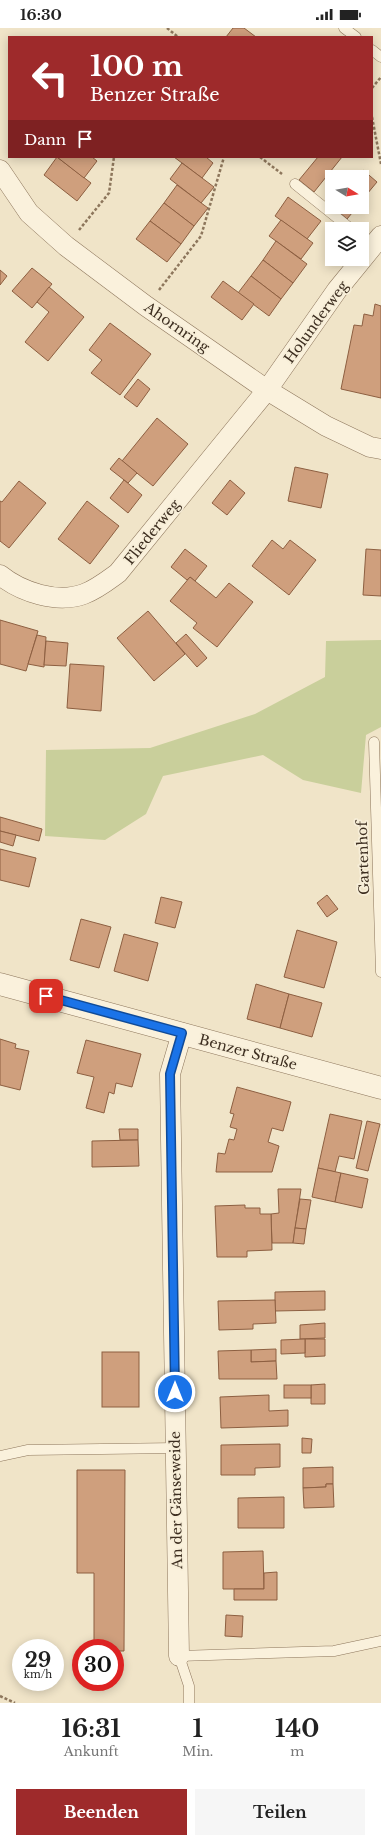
<!DOCTYPE html>
<html lang="de">
<meta charset="utf-8">
<style>
:root{--surface:#fff;--page:#f6f6f6;--text:#222;--muted:#767676;--accent:#9e2a2b}
body{margin:0;font-family:"Libre Baskerville",serif;background:var(--page);color:var(--text);height:100vh;display:flex;flex-direction:column;font-size:15px;white-space:nowrap}
*{box-sizing:border-box;margin:0}
p{font-size:13px;color:var(--muted)}
.icon{flex:none;width:22px;height:22px;fill:none;stroke:currentColor;stroke-width:2;stroke-linecap:round;stroke-linejoin:round}
.map{position:relative;height:1675px;overflow:hidden}
.details{display:flex;flex-direction:column;background:var(--surface);flex:1}
.details>*{flex:none}
.banner{position:absolute;left:8px;top:8px;width:365px;height:122px;border-radius:0px;box-shadow:0 2px 10px #0003;background:#9e2a2b;color:#fff;overflow:hidden}
.needle{width:26px;rotate:101deg}
.buttons{position:absolute;left:325px;top:142px;display:grid;gap:8px}
.buttons a{display:grid;place-items:center;width:44px;height:44px;border-radius:0px;background:var(--surface);box-shadow:0 2px 10px #0003;font-size:20px}
.speed{position:absolute;left:12px;top:1611px;display:flex;gap:8px;font-size:20px;font-weight:700;text-align:center}
.speed>*{display:grid;place-content:center;width:52px;height:52px;border-radius:50%;background:var(--surface);box-shadow:0 2px 10px #0003;line-height:1}
.speed small{font-size:10px;font-weight:400}
.speed .limit{border:6px solid #d22;background:#fff;color:#111}
.pin{position:absolute;display:grid;place-items:center;width:34px;height:34px;color:#fff;margin:-17px;border-radius:8px;box-shadow:0 2px 6px #0006}
.me{position:absolute;width:44px;margin:-22px;rotate:0deg;stroke-linejoin:round;filter:drop-shadow(0 0 3px #0008)}
.turn{display:flex;align-items:center;gap:14px;height:84px;padding:0 16px;font-size:18px}
.turn .icon{width:52px;height:52px;stroke-width:2.5}
.turn b{display:block;font-size:28px;line-height:34px}
.then{display:flex;align-items:center;height:38px;padding:0 16px;background:#0003;gap:8px;font-size:15px}
.eta{display:flex;justify-content:space-evenly;align-items:center;height:68px;text-align:center}
.eta b{font-size:24px;font-weight:800;line-height:28px}
.action{display:flex;gap:8px;margin-top:auto;padding:8px 16px}
.action a{flex:1;height:46px;border-radius:0px;background:var(--accent);color:#fff;font-size:16px;font-weight:800;line-height:46px;text-align:center}
.action a+a{background:var(--page);color:var(--text)}
.status{display:flex;justify-content:space-between;align-items:center;height:28px;padding:0 20px;background:var(--surface);direction:ltr}
.status svg{height:11px;fill:currentColor}
.map>svg:first-child{display:block}
.green{fill:#c9cf9b}
.building{fill:#cf9f7d;stroke:#8d5f41}
.lines{fill:none;stroke-linecap:round;stroke-linejoin:round}
.service-casing{stroke:#8d765c;stroke-width:11}
.minor-casing{stroke:#8d765c;stroke-width:21}
.tertiary-casing{stroke:#8d765c;stroke-width:23}
.path{stroke:#8d765c;stroke-width:2.5;stroke-dasharray:3 2;stroke-linecap:butt}
.service{stroke:#faf1dc;stroke-width:10}
.minor{stroke:#faf1dc;stroke-width:20}
.tertiary{stroke:#faf1dc;stroke-width:22}
.route-casing{stroke:#114b97;stroke-width:10}
.route{stroke:#1a73e8;stroke-width:7}
.labels{text-anchor:middle;stroke-width:3.5;stroke-linejoin:round;paint-order:stroke}
.street-label{font-size:14px;fill:#3d2e20;stroke:#f7eed8}
</style>
<div class="status"><b>16:30</b><svg viewBox="0 0 49 12"><path d="M0 12V9h3v3zM5 12V6h3v6zM10 12V3h3v9zM15 12V0h3v12zM26 1h20v11H26zM47 4h2v5h-2z"/></svg></div>
<div class="map">
<svg width="381" height="1675" viewBox="0 0 381 1675">
<rect width="100%" height="100%" fill="#f0e4c8"/>
<!-- green -->
<path class="green" d="M381,612V699L366,707L361,765L303,752L263,727L163,748L146,786L105,812L45,808L46,722L150,720L255,686L325,649L326,613Z"/>
<!-- building -->
<g class="building">
<path d="M233,0H244L256,9H226Z"/>
<path d="M57,129L91,155L77,173L44,147Z"/>
<path d="M57,129H92L97,133L84,150Z"/>
<path d="M174,129H206L213,135L202,150Z"/>
<path d="M318,129H342L314,164L299,152Z"/>
<path d="M182,135L214,159L201,175L170,151Z"/>
<path d="M363,142L377,154L362,172V149H357Z"/>
<path d="M177,157L208,180L194,198L164,175Z"/>
<path d="M288,169L321,193L307,211L275,188Z"/>
<path d="M164,175L194,198L181,216L150,193Z"/>
<path d="M333,179H357L347,191Z"/>
<path d="M281,192L313,215L301,231L269,208Z"/>
<path d="M150,193L181,216L167,234L136,211Z"/>
<path d="M276,213L307,236L293,255L263,232Z"/>
<path d="M263,232L293,255L281,271L251,248Z"/>
<path d="M32,240L52,256L32,280L12,263Z"/>
<path d="M0,242L7,248L0,257Z"/>
<path d="M251,248L281,271L269,288L238,265Z"/>
<path d="M223,253L254,276L242,292L211,269Z"/>
<path d="M49,259L84,289L48,333L25,314L49,284L37,274Z"/>
<path d="M375,276L381,278V370L341,361L354,297L362,298L364,286L373,288Z"/>
<path d="M110,295L151,326L120,367L91,345L102,332L89,322Z"/>
<path d="M138,351L150,361L137,379L124,369Z"/>
<path d="M157,390L188,416L153,458L122,433Z"/>
<path d="M119,430L137,445L128,455L110,441Z"/>
<path d="M295,439L328,446L321,480L288,473Z"/>
<path d="M124,452L142,467L128,485L110,470Z"/>
<path d="M230,452L245,465L227,487L212,475Z"/>
<path d="M19,453L46,475L9,520L0,513V473L2,474Z"/>
<path d="M87,473L119,498L90,536L58,511Z"/>
<path d="M272,512L283,521L290,512L316,532L289,567L252,538Z"/>
<path d="M185,521L207,538L195,553L190,549L187,552L171,539Z"/>
<path d="M366,521L381,522V568L363,567Z"/>
<path d="M190,549L216,570L229,555L253,574L217,619L193,600L197,595L170,573Z"/>
<path d="M148,583L185,626L154,653L117,610Z"/>
<path d="M0,592L38,603L26,643L0,636Z"/>
<path d="M186,606L207,630L197,639L176,615Z"/>
<path d="M37,607L46,609L44,639L28,636Z"/>
<path d="M46,613L68,615L66,638L44,637Z"/>
<path d="M70,636L104,638L101,683L67,680Z"/>
<path d="M0,789L42,801L39,813L0,803Z"/>
<path d="M0,803L16,807L13,818L0,814Z"/>
<path d="M0,821L36,830L29,859L0,852Z"/>
<path d="M327,867L338,881L327,889L317,875Z"/>
<path d="M161,869L182,874L175,900L155,895Z"/>
<path d="M81,891L111,899L99,940L70,932Z"/>
<path d="M297,902L337,914L324,960L284,949Z"/>
<path d="M124,906L158,915L148,953L114,943Z"/>
<path d="M256,956L289,966L280,1000L247,991Z"/>
<path d="M289,966L322,975L312,1009L280,1000Z"/>
<path d="M0,1011L16,1016L15,1020L29,1023L20,1062L0,1057Z"/>
<path d="M86,1012L141,1026L132,1059L116,1055L114,1066L109,1064L104,1085L86,1080L94,1049L77,1045Z"/>
<path d="M237,1059L291,1074L283,1103L272,1100L268,1114L279,1118L272,1144H216L218,1125L225,1126L229,1111L234,1112L237,1101L230,1099L234,1086L230,1085Z"/>
<path d="M330,1086L362,1093L354,1131L339,1128L335,1144L318,1140Z"/>
<path d="M367,1093L380,1096L368,1143L356,1140Z"/>
<path d="M119,1101H138V1112H120Z"/>
<path d="M138,1112L139,1138L92,1139V1113Z"/>
<path d="M318,1140L341,1145L335,1174L312,1169Z"/>
<path d="M341,1145L368,1151L362,1180L335,1174Z"/>
<path d="M278,1161H301L293,1215H272L271,1186L279,1185Z"/>
<path d="M300,1171L311,1172L306,1201L295,1200Z"/>
<path d="M245,1177V1180H260V1186H271L272,1222L247,1223V1229H217L215,1178Z"/>
<path d="M295,1200L306,1201L304,1216L293,1215Z"/>
<path d="M325,1263V1282L275,1283V1264Z"/>
<path d="M275,1272L276,1295L253,1296V1301L219,1302L218,1273Z"/>
<path d="M325,1295V1310L300,1311V1297Z"/>
<path d="M305,1311H325V1328L305,1329Z"/>
<path d="M305,1311V1325L281,1326V1312Z"/>
<path d="M276,1321V1333L251,1334V1322Z"/>
<path d="M251,1322V1334L276,1333L277,1351H219L218,1323Z"/>
<rect x="102" y="1324" width="37" height="55"/>
<path d="M325,1356V1376H311V1357Z"/>
<rect x="284" y="1357" width="27" height="13"/>
<path d="M269,1367V1383L288,1382V1398L221,1400L220,1369Z"/>
<path d="M302,1410L312,1411L311,1425H302Z"/>
<path d="M280,1416V1439L255,1440V1447H221V1417Z"/>
<path d="M333,1439V1456H326V1459L303,1460V1440Z"/>
<path d="M77,1442H125L124,1623H115V1620H94V1545H77Z"/>
<path d="M326,1456H333L334,1479L304,1480L303,1460L326,1459Z"/>
<path d="M284,1469V1500H238V1470Z"/>
<path d="M263,1523L264,1561H223V1524Z"/>
<path d="M277,1544V1572H234V1561H264V1545Z"/>
<path d="M226,1587L243,1588L242,1609L225,1608Z"/>
</g>
<g class="lines">
<!-- service casing -->
<g class="service-casing">
<g id="service">
<path d="M344,0L356,9"/>
<path d="M372,22L381,29"/>
<path d="M295,156L351,201"/>
<path d="M374,714L381,944"/>
<path d="M0,1428L28,1422L176,1420"/>
<path d="M189,1675V1658L179,1628L334,1623L381,1613"/>
</g>
</g>
<!-- minor casing -->
<g class="minor-casing">
<g id="minor">
<path d="M0,142L29,185L66,218L146,278L267,362L326,398L370,419L381,421"/>
<path d="M0,547C21,564 57,576 84,566C97,561 107,553 118,545L267,362L337,262L381,208"/>
<path d="M179,1628L170,1046L182,1005"/>
</g>
</g>
<!-- tertiary casing -->
<g class="tertiary-casing">
<path id="tertiary" d="M0,956L381,1060"/>
</g>
<!-- path -->
<g class="path">
<path d="M167,0L178,9"/>
<path d="M372,60L381,49"/>
<path d="M372,89L381,136"/>
<path d="M260,129L282,146"/>
<path d="M79,202L109,165L114,129"/>
<path d="M159,262L201,208L224,129"/>
<path d="M0,1668L15,1675"/>
</g>
<!-- service -->
<use href="#service" class="service"/>
<!-- minor -->
<use href="#minor" class="minor"/>
<!-- tertiary -->
<use href="#tertiary" class="tertiary"/>
</g>
<g class="lines">
<!-- route casing -->
<g class="route-casing">
<path id="route" d="M46,968L182,1005L170,1046L175,1364"/>
</g>
<!-- route -->
<use href="#route" class="route"/>
</g>
<g class="labels">
<!-- street labels -->
<g class="street-label">
<text transform="translate(316 294) rotate(-54)" y="5">Holunderweg</text>
<text transform="translate(177 299) rotate(35)" y="5">Ahornring</text>
<text transform="translate(152 504) rotate(-51)" y="5">Fliederweg</text>
<text transform="translate(363 830) rotate(-92)" y="5">Gartenhof</text>
<text transform="translate(248 1024) rotate(15)" y="5">Benzer Straße</text>
<text transform="translate(176 1472) rotate(-91)" y="5">An der Gänseweide</text>
</g>
</g>
</svg>
<div class="buttons">
<a><svg class="needle" viewBox="-14 -14 28 28"><path d="M0-13l5 13h-10z" fill="#e53935"/><path d="M0 13l5-13h-10z" fill="#767676"/></svg></a>
<a><svg class="icon" aria-label="layers" viewBox="0 0 24 24"><path d="M12 4l9 5-9 5-9-5zM3 14l9 5 9-5"/></svg></a>
</div>
<div class="speed"><div>29<small>km/h</small></div><div class="limit">30</div></div>
<div class="pin" style="left:46px;top:968px;background:#d93025"><svg class="icon" aria-label="arrive" viewBox="0 0 24 24"><path d="M6 21V4h12l-3 4 3 4H6"/></svg></div>
<svg class="me" style="left:175px;top:1364px" viewBox="-20 -20 40 40"><circle r="17" fill="#1a73e8" stroke="#fff" stroke-width="3"/><path d="M0-11L8 9 0 5-8 9z" fill="#fff"/></svg>
<div class="banner">
<div class="turn"><svg class="icon" aria-label="left" viewBox="0 0 24 24"><path d="M17 20v-9H6M10 6l-5 5 5 5"/></svg><div><b>100 m</b>Benzer Straße</div></div>
<div class="then">Dann<svg class="icon" aria-label="arrive" viewBox="0 0 24 24"><path d="M6 21V4h12l-3 4 3 4H6"/></svg></div>
</div>
</div>
<section class="details">
<div class="eta">
<div><b>16:31</b><p>Ankunft</p></div>
<div><b>1</b><p>Min.</p></div>
<div><b>140</b><p>m</p></div>
</div>
<div class="action"><a>Beenden</a><a>Teilen</a></div>
</section>
